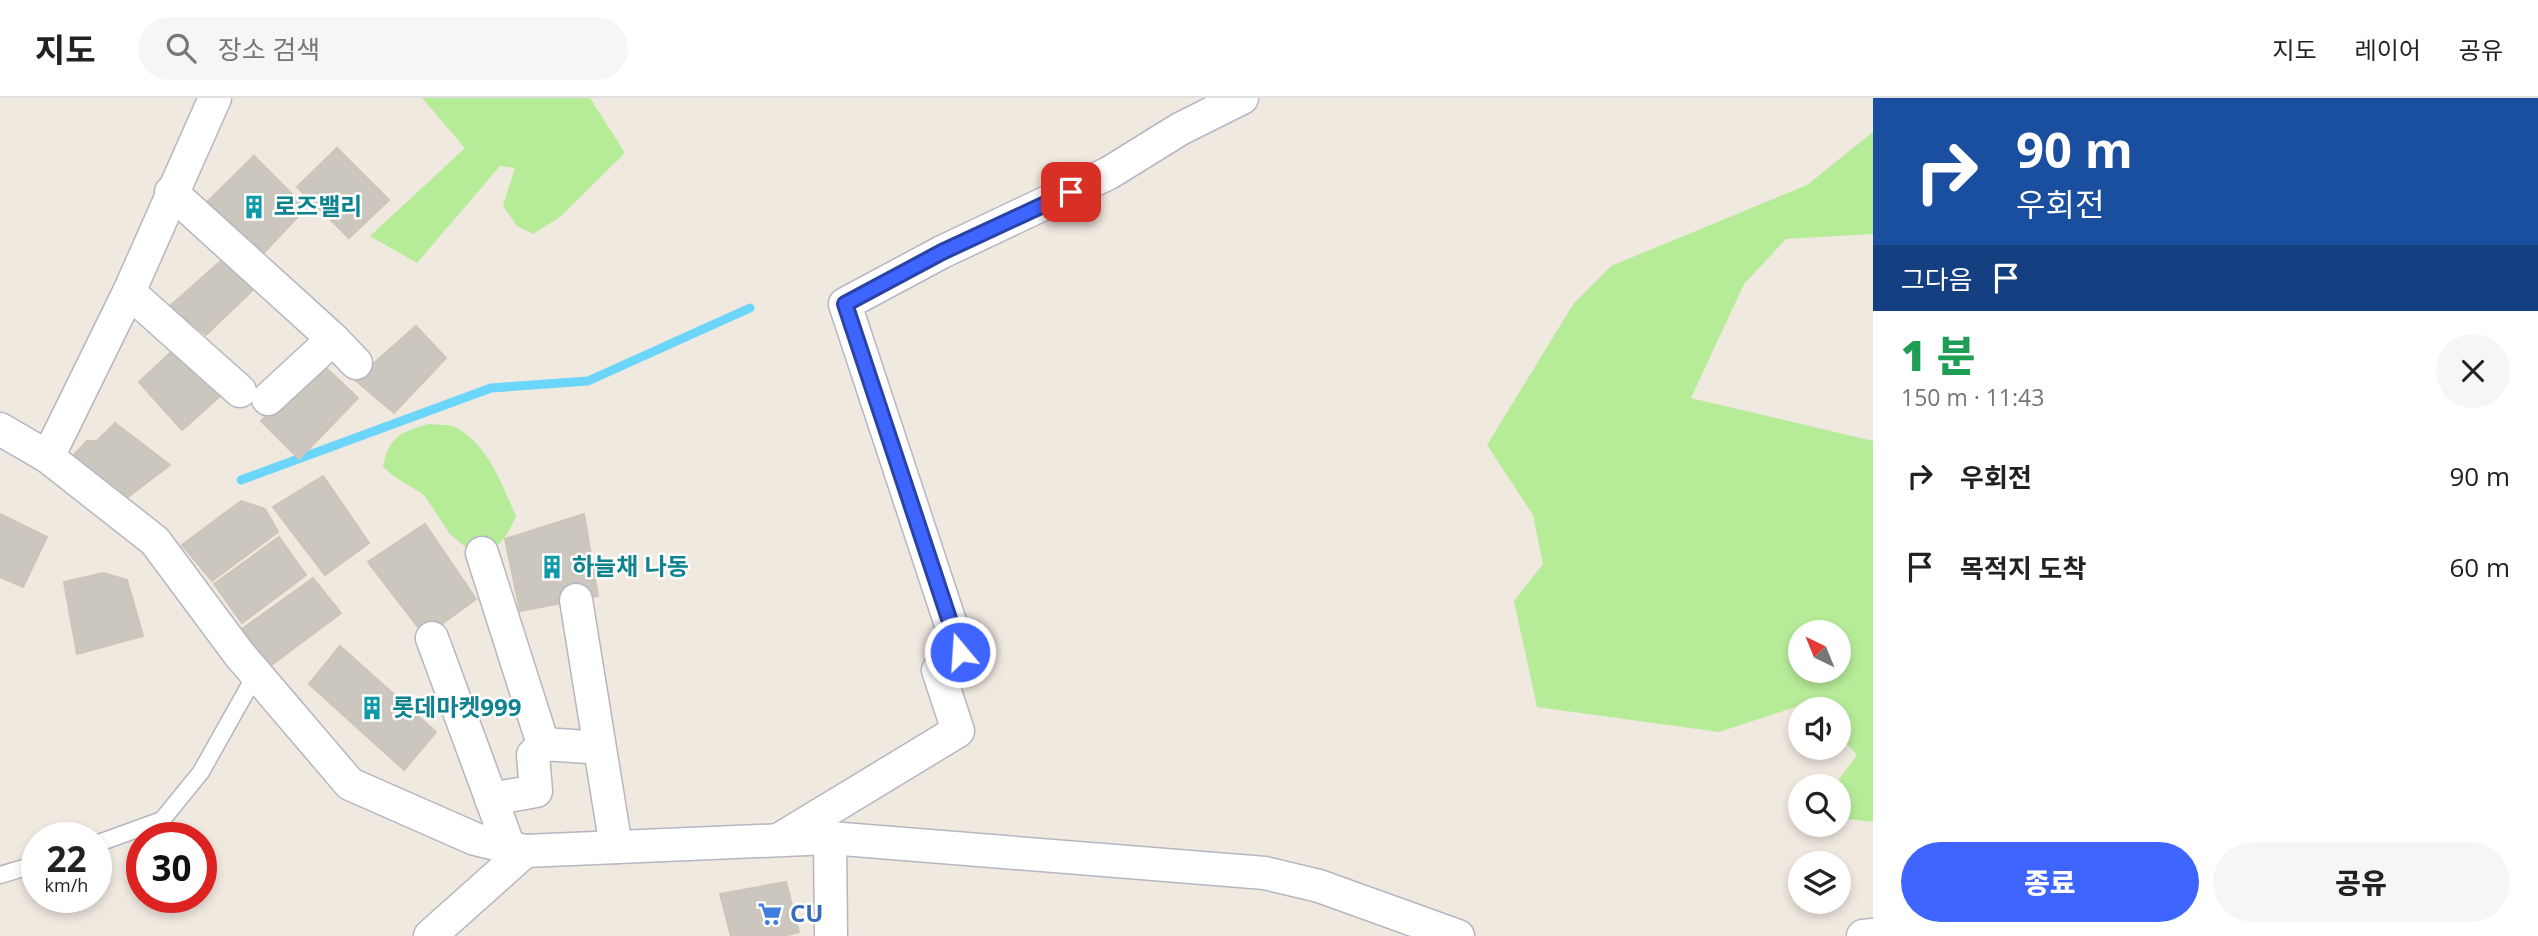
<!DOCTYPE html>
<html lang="ko">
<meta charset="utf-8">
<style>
:root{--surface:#fff;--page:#f6f6f6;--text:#222;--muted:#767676;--line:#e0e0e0;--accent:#3e65ff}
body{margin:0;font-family:"Open Sans","Noto Sans KR",sans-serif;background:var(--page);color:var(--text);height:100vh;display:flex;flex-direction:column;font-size:26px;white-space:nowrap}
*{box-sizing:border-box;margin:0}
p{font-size:23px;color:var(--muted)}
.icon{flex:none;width:38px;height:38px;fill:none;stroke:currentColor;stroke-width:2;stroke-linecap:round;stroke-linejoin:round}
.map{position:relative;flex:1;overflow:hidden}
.side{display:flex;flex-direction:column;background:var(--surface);width:665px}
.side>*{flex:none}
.guide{background:#1a4fa0;color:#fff;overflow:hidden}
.needle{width:46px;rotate:317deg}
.tools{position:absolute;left:1788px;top:522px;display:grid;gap:14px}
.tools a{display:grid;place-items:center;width:63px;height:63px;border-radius:50%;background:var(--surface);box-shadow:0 4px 10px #0003;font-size:35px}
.speed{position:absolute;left:21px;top:724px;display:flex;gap:14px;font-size:35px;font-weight:700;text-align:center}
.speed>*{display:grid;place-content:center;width:91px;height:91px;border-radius:50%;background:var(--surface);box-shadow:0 4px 10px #0003;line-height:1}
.speed small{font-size:18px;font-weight:400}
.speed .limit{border:10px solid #d22;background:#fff;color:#111}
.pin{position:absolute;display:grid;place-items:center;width:60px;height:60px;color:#fff;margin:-30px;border-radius:14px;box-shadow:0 4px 10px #0006}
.me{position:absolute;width:77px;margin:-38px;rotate:342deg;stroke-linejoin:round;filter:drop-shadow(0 0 5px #0008)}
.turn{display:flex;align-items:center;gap:24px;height:147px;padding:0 28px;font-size:32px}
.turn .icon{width:91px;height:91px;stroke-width:2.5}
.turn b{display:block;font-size:49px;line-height:60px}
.then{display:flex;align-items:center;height:66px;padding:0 28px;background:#0003;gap:14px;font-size:26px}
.round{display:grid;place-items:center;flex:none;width:74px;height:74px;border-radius:37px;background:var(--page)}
.headline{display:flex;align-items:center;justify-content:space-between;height:119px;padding:0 28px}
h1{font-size:42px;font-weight:800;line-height:52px;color:#1e9e55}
.action{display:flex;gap:14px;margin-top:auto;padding:14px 28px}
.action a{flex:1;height:80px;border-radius:42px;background:var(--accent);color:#fff;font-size:28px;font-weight:800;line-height:80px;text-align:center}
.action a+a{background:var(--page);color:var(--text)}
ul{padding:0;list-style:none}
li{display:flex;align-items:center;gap:21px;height:91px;padding:0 28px}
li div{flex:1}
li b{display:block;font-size:26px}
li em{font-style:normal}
header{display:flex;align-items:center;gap:42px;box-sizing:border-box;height:98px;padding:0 35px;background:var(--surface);border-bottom:2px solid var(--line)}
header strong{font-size:33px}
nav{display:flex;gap:38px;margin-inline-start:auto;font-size:24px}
.search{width:490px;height:63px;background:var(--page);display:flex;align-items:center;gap:18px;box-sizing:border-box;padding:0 24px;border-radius:38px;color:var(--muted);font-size:26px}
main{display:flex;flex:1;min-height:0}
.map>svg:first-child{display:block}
.green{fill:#b6eb98;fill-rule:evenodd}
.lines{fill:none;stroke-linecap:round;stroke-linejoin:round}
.stream{stroke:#6bd6fa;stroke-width:9}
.building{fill:#cbc7be;stroke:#ccc5b9;stroke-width:2}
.lane-casing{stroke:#b4b6c2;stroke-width:19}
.street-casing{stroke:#b4b6c2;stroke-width:35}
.lane{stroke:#fff;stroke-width:16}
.street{stroke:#fff;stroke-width:32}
.route-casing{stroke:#2842a6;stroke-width:18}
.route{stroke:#3e65ff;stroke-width:12}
.labels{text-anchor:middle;stroke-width:5;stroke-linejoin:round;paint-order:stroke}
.culture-label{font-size:24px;font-weight:bold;fill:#0d838f;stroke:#fff;text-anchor:start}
.shop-label{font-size:24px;font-weight:bold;fill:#366cbe;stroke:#fff;text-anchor:start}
</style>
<header>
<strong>지도</strong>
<div class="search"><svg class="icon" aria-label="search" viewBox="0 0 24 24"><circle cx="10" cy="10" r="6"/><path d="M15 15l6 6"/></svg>장소 검색</div>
<nav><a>지도</a><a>레이어</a><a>공유</a></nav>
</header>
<main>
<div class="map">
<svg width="1873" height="838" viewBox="0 0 1873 838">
<rect width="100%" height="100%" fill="#f0e9e0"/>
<!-- green -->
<g class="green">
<path d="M422,0H590L625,55L560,119L533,136L517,128L503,108L515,70L500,68L417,165L370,138L465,50Z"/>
<path d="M1873,34V136L1786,141L1744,186L1691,300L1873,343V724L1839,720V688H1834L1857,657L1839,638V611H1814L1808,605L1719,634L1537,609L1514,503L1543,466L1533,417L1487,347L1574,205L1611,168L1807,87ZM1801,534H1839V572H1801Z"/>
<path d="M429,326C437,327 450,326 457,330C488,347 502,387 516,418C505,441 500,451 475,457L450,436L424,397L395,379L383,369C389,338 401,334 429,326Z"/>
</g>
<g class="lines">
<!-- stream -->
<path class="stream" d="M241,382L491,290L588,283L750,210"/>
</g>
<!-- building -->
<g class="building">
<path d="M337,50L389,102L349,140L297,89Z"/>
<path d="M254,58L306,110L259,160L203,108Z"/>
<path d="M231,154L260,185L206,237L170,208Z"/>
<path d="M416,228L446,260L394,315L355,282Z"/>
<path d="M183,243L227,292L182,332L139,284Z"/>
<path d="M321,265L358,300L299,361L261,323Z"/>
<path d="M115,325L170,367L120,405L70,361L87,343H97Z"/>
<path d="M323,378L369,445L325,477L273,409Z"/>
<path d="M241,403L265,411L278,434L212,483L182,447Z"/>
<path d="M0,416L47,439L23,489L0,479Z"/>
<path d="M584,416L598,498L520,513L505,441Z"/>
<path d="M425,426L476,501L425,538L368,464Z"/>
<path d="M279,439L306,477L242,525L214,486Z"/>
<path d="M103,475L127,482L143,538L77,556L64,484Z"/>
<path d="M313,480L341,515L270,568L242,531Z"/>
<path d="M340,548L436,634L404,672L309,586Z"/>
<path d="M786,784L799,834L784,838H731L720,796Z"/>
</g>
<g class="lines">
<!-- lane casing -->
<g class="lane-casing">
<g id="lane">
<path d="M96,746L162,722L201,674L256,576"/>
<path d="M0,777L37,766"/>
</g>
</g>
<!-- street casing -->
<g class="street-casing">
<g id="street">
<path d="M171,94L333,241L268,301"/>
<path d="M129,194L240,293"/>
<path d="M333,241L356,265"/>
<path d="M0,331L48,359L155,443L239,556L350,686L475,741L525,753L830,740L1265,775L1319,788L1458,838"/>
<path d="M48,359L129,194L215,0"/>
<path d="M482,455L543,646"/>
<path d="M576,502L616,749"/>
<path d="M432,540L509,749"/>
<path d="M491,701L536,693L533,657L543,646L588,649"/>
<path d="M830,740L831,838"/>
<path d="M780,741L958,633L938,572L960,554L845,206L942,154L1109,75L1180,31L1242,0"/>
<path d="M430,838L525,753"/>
<path d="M1863,838L1873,837"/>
</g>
</g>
<!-- lane -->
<use href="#lane" class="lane"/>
<!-- street -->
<use href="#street" class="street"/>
</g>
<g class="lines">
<!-- route casing -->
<g class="route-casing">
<path id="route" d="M960,554L845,206L942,154L1071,94"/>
</g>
<!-- route -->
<use href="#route" class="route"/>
</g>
<!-- icons -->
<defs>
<g id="building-bare" transform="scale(1.89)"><path d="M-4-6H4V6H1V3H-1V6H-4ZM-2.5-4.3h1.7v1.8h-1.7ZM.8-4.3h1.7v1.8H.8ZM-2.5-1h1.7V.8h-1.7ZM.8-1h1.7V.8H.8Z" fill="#0f9aa8" stroke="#fff" stroke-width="2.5" paint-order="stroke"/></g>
<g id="supermarket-bare" transform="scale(1.89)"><path d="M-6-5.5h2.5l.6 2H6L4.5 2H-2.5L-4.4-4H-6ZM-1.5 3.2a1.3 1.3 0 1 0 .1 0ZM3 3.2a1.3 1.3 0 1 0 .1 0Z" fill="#3f7fe0" stroke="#fff" stroke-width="2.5" paint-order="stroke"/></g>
</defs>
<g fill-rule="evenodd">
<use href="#building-bare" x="254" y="109"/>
<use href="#building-bare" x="552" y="469"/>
<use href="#building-bare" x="372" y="610"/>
<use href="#supermarket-bare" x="770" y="816"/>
</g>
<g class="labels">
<!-- culture labels -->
<g class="culture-label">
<text x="274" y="117">로즈밸리</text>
<text x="572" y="477">하늘채 나동</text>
<text x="392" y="618">롯데마켓999</text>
</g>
<!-- shop labels -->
<g class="shop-label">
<text x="790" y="824">CU</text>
</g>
</g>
</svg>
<div class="tools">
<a><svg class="needle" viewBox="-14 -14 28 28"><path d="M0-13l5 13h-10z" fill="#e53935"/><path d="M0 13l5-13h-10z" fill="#767676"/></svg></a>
<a><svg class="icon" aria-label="sound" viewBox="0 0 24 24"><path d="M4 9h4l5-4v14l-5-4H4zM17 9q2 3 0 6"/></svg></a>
<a><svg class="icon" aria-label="search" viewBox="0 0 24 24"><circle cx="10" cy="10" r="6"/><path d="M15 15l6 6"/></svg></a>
<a><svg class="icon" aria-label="layers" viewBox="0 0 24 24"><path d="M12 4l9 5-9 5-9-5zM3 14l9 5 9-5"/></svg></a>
</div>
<div class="speed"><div>22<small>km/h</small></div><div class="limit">30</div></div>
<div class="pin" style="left:1071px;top:94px;background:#d93025"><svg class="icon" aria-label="arrive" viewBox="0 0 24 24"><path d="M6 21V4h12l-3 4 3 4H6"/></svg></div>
<svg class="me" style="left:960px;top:554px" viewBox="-20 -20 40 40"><circle r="17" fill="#3e65ff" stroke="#fff" stroke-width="3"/><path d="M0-11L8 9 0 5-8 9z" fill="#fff"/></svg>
</div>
<section class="side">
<div class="guide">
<div class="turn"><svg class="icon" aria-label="right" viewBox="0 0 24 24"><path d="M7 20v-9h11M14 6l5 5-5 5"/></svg><div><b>90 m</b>우회전</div></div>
<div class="then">그다음<svg class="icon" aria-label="arrive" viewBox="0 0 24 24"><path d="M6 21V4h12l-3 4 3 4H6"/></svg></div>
</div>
<div class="headline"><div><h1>1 분</h1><p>150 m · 11:43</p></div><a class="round"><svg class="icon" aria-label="close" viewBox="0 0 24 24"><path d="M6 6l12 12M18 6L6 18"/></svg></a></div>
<ul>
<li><svg class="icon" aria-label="right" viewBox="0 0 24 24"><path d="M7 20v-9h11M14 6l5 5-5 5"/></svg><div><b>우회전</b></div><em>90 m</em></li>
<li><svg class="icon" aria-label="arrive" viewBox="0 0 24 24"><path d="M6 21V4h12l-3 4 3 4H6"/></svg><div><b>목적지 도착</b></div><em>60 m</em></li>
</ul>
<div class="action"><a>종료</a><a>공유</a></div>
</section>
</main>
